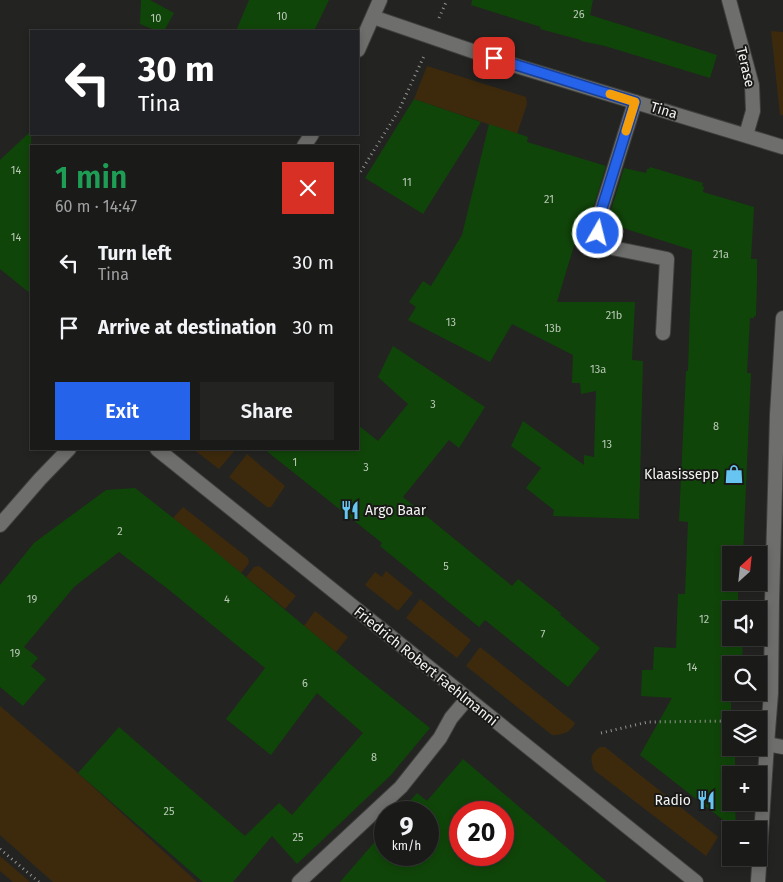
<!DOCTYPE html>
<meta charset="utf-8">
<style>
:root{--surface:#1a1a19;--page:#232322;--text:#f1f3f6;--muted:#9fa1a2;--line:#383838;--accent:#2563eb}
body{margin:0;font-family:"Fira Sans",sans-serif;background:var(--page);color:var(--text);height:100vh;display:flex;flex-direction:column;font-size:19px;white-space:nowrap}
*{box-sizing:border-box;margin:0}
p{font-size:16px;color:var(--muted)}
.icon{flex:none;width:28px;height:28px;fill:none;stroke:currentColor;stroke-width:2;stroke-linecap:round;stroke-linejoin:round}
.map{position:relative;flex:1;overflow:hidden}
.drawer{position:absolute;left:30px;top:145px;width:329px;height:305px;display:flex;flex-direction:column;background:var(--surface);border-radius:0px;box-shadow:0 2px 8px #0003,0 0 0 1px var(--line)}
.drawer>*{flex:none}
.banner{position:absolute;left:30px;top:30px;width:329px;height:105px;border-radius:0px;box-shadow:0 2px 8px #0003,0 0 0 1px var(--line);background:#202124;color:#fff;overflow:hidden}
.needle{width:32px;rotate:27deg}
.tools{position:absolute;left:722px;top:546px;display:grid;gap:10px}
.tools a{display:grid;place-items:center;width:45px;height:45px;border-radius:0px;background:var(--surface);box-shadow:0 2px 8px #0003,0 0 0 1px var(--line);font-size:25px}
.speed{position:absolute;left:374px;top:801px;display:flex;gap:10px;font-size:25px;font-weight:700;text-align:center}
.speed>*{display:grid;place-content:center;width:65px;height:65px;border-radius:50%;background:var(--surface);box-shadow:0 2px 8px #0003,0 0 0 1px var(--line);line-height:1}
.speed small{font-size:12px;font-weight:400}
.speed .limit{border:8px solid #d22;background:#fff;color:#111}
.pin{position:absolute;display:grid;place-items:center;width:42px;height:42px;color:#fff;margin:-21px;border-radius:10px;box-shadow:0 2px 8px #0006}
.me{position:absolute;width:55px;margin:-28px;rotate:8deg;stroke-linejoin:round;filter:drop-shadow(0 0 4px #0008)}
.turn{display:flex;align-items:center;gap:18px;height:105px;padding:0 25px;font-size:22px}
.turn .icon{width:65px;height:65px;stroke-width:2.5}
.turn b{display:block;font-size:35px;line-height:42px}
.round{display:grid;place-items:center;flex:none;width:52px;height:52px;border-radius:0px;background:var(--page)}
.head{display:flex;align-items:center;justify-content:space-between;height:85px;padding:0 25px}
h1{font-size:30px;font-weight:600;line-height:38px;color:#1e9e55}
.action{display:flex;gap:10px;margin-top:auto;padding:10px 25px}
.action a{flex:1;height:58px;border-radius:0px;background:var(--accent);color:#fff;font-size:20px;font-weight:600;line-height:58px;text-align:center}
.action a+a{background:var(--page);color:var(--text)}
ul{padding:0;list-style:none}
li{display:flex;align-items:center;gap:15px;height:65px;padding:0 25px}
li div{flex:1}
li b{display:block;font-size:19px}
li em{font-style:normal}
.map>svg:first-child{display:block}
.green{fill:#3d2a0d}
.building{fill:#104509;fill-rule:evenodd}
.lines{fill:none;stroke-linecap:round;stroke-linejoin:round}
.service-casing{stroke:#3f403d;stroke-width:16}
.minor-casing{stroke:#3f403d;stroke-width:16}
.tertiary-casing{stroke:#3f403d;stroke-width:16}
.path{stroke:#949593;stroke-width:3;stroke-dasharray:1 4;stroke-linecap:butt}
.service{stroke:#6e6f6c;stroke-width:14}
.minor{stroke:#6e6f6c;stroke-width:14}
.tertiary{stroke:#6e6f6c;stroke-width:14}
.route-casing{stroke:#184099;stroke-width:12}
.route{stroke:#2563eb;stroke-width:9}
.slow{stroke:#f59e0b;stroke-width:9}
.labels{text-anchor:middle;stroke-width:4;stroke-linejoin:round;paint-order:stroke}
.number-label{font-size:11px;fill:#bac8b8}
.street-label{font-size:14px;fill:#f3f4f2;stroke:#191a17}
.poi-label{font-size:14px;fill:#f3f4f2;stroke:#191a17;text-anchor:end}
</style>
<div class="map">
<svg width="783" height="882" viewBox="0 0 783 882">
<rect width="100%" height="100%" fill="#232321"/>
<!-- green -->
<g class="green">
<path d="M771,31L783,32V115H780Z"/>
<path d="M427,66L526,97L527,104L517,134L414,99Z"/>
<path d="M193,449H236L219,469Z"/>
<path d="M247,454L285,486L271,507H267L229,477Z"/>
<path d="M183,507L248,558L249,563L241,573L173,518Z"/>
<path d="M259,566L296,596L285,609L246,577L254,567Z"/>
<path d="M386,571L413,593L398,611L365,585L375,572L382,577Z"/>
<path d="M420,599L471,640L457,658L406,618Z"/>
<path d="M315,611L348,637L336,652L304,626Z"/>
<path d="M480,647L575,723C570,733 563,735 552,735L466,666Z"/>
<path d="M0,706L78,773L197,882H53L0,835Z"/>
<path d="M600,747H605L718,837L706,856L594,770C590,758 590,755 600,747Z"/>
<path d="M0,856L30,882H13L0,871Z"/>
</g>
<!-- building -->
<g class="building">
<path d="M141,0H150L174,13L164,31H157L140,24Z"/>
<path d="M249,0H329L314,31H236Z"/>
<path d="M472,0H593L590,15L717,55L710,78L605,46L581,41V40L540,29L541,27L471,5Z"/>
<path d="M414,99L481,122L423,214L365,178Z"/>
<path d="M489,124L528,137L527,142L606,166L590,218L583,216L557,302H635L632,360L643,361L639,519L553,516L554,510L526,488L541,468L511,446L523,421L584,465V455L594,457L596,391L581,394L580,383H572L573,355L512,324L490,362L408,320L416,307L409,302L423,281L431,286L462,235Z"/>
<path d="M31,131V294L0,269V160Z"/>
<path d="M650,167L703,183L702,186L704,187L703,192L754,207L751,259H757V283L756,316H754V318H750L747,373H751L743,555H731V582H738V610H731V638H743L742,665H731V692H740V701L731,700V748H735V775H731V802H735L736,830L640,755L672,698L641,696L642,670H653L654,647L676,648L678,594H685L688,522L679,521L686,371H688L692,250L607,223L624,168L646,173L647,169H649Z"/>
<path d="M393,346L485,407L459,448L449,440L403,497L512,586L518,579L562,614H559L600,648L568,687L485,620L479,627L380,546L382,543L264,449H358V425L378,441L408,404L378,377Z"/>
<path d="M135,488L205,543L356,669L430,728L390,776L297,864L272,836L233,882H203L78,773L119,727L245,836L279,803L292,815L363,733L317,693L271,755L226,719L265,668L168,589L119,552L74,587L24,647L38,658L31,666L46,679L23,706L0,687V585L34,543L106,490Z"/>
<path d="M463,759L524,811L607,882H340L385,830V855H428V812H400L417,793L427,801ZM460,812H502V855H460Z"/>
</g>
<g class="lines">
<!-- service casing -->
<g class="service-casing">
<g id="service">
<path d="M635,102L598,221V245L667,259L663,333"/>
<path d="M299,882L401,787L440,738L451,718L467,699"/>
</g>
</g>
<!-- minor casing -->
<g class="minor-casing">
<g id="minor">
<path d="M729,0L752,85L753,111L746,135"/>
<path d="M373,17L510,64L783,147"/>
<path d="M157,449L696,882"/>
<path d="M767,744L783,747"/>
<path d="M758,882L767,744L771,693L772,601L777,415L783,318"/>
</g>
</g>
<!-- tertiary casing -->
<g class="tertiary-casing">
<g id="tertiary">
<path d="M358,50L380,0"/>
<path d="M304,146L312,134"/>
<path d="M0,525L40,479L69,449"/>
</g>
</g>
<!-- path -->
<g class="path">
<path d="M439,18L447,0"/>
<path d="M358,176L399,110L424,56"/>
<path d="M601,733L648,722L731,721"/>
<path d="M0,849L39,882"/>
</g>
<!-- service -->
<use href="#service" class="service"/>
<!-- minor -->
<use href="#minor" class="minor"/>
<!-- tertiary -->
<use href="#tertiary" class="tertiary"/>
</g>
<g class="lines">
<!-- route casing -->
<g class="route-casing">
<path id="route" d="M494,58L635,102L598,221V233"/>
</g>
<!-- route -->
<use href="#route" class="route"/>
<!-- slow -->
<path class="slow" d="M610,94L635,102L626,131"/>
</g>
<!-- icons -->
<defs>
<g id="shop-bare" transform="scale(1.5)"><path d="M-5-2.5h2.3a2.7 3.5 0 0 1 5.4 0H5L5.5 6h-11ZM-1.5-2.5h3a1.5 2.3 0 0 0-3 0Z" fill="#68c4f0" stroke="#191a17" stroke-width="2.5" paint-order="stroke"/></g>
<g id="restaurant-bare" transform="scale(1.5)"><path d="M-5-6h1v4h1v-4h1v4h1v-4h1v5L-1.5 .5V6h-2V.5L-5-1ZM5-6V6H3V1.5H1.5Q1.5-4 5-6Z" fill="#68c4f0" stroke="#191a17" stroke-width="2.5" paint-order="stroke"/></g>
</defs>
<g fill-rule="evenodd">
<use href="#shop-bare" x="734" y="474"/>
<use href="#restaurant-bare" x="350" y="510"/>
<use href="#restaurant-bare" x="706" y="800"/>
</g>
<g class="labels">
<!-- number labels -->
<g class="number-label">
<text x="579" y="18">26</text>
<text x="282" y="20">10</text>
<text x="156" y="22">10</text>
<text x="16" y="174">14</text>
<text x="407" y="186">11</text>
<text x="549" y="203">21</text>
<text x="16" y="241">14</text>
<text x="721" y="258">21a</text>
<text x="614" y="319">21b</text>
<text x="451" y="326">13</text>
<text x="553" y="332">13b</text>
<text x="598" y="373">13a</text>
<text x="433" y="408">3</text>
<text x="716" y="430">8</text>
<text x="607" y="448">13</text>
<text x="295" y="466">1</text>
<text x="366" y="471">3</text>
<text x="120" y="535">2</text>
<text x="446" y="570">5</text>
<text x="32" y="603">19</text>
<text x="227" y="603">4</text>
<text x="704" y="623">12</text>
<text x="543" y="638">7</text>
<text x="15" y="657">19</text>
<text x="692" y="671">14</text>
<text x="305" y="687">6</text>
<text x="374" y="761">8</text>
<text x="169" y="815">25</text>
<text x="298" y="841">25</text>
</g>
<!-- street labels -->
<g class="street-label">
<text transform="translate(746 67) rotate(77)" y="5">Terase</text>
<text transform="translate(664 110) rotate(17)" y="5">Tina</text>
<text transform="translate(426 666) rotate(39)" y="5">Friedrich Robert Faehlmanni</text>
</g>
<!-- poi labels -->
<g class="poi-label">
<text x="719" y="479">Klaasissepp</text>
<text x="365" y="515" text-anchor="start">Argo Baar</text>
<text x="691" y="805">Radio</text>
</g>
</g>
</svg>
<div class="tools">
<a><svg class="needle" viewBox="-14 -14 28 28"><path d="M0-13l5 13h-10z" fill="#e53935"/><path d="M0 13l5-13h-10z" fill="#9fa1a2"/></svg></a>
<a><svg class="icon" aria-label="sound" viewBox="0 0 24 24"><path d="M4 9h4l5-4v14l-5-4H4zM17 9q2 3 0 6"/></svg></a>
<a><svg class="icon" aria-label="search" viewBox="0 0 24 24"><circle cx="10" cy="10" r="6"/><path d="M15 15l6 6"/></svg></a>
<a><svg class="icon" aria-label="layers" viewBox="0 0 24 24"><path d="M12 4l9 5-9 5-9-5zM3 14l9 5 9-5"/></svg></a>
<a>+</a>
<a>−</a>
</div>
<div class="speed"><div>9<small>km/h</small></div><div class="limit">20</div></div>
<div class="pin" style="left:494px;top:58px;background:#d93025"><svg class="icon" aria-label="arrive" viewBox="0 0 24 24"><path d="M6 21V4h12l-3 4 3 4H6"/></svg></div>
<svg class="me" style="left:598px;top:233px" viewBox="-20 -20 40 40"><circle r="17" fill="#2563eb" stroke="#fff" stroke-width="3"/><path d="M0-11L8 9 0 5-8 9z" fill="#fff"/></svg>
<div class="banner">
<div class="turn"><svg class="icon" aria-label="left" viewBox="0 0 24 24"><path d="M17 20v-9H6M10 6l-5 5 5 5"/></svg><div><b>30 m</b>Tina</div></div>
</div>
<section class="drawer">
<div class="head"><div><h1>1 min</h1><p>60 m · 14:47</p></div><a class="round" style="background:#d93025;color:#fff"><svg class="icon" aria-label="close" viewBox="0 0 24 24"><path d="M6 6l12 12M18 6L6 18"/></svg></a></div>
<ul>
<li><svg class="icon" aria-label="left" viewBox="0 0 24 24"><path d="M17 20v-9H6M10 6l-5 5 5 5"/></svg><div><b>Turn left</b><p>Tina</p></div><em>30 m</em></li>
<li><svg class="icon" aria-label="arrive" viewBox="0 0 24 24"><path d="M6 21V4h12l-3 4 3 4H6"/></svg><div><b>Arrive at destination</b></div><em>30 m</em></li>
</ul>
<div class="action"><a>Exit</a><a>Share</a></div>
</section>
</div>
